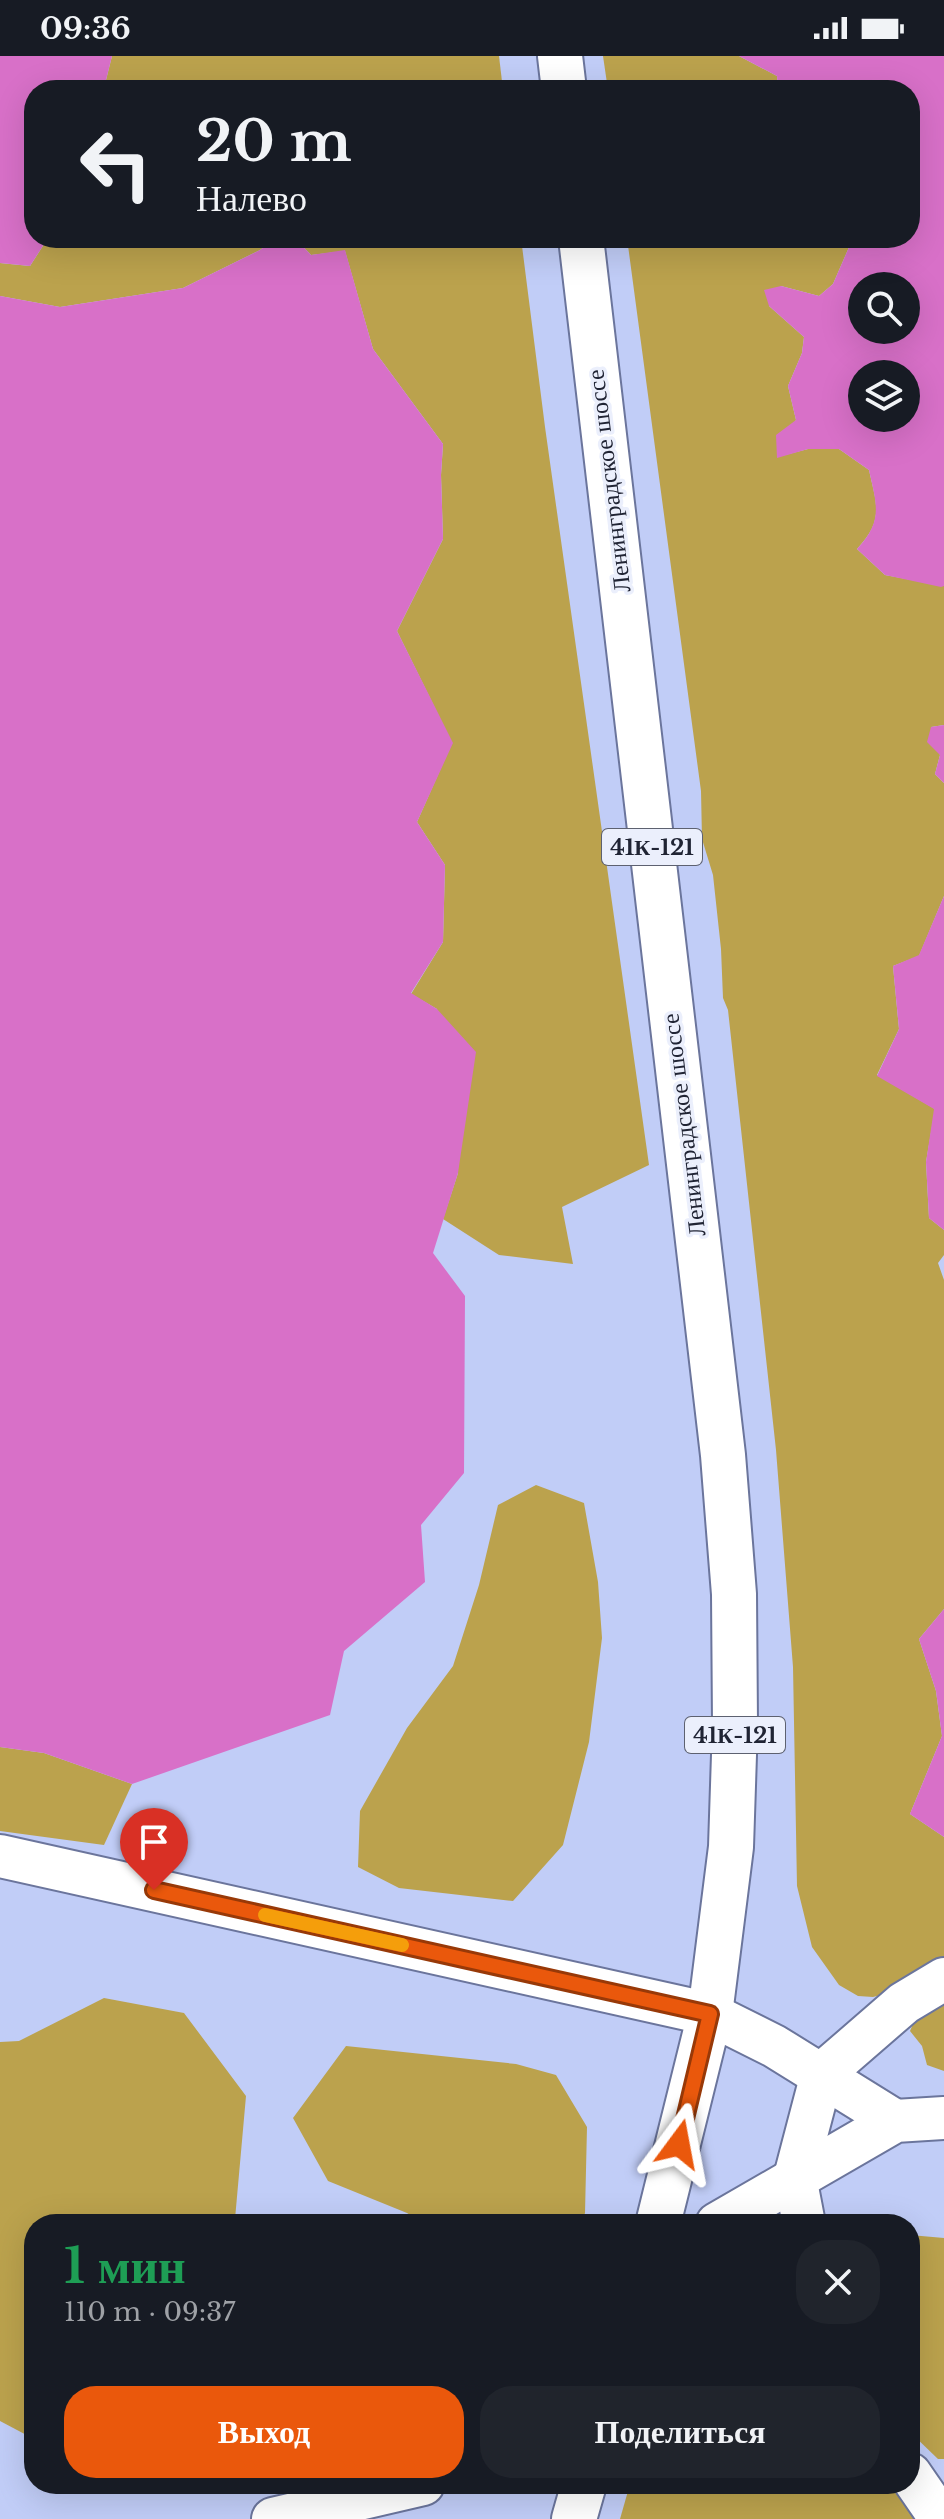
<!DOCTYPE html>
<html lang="ru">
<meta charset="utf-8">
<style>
:root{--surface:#171b24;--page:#20242c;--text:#f1f3f6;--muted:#9ea1a6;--accent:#ea580c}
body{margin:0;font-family:"Libre Baskerville",serif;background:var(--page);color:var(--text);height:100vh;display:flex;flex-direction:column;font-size:30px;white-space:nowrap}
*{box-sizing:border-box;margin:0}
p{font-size:26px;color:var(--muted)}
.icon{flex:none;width:44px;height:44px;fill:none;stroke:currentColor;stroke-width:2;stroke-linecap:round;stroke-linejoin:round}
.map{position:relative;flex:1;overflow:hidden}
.details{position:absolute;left:24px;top:2158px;width:896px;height:280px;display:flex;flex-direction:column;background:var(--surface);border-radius:32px;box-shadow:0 8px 32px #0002}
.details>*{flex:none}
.guide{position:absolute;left:24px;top:24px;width:896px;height:168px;border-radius:32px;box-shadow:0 8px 32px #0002;background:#171b24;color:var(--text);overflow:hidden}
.fabs{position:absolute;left:848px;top:216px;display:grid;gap:16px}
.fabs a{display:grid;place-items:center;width:72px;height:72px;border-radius:50%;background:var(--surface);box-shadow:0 8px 32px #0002;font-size:40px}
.pin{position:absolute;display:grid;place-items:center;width:68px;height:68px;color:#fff;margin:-82px -34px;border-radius:50% 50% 50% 0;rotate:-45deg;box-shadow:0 0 8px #0007}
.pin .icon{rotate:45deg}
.me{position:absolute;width:88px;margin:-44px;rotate:13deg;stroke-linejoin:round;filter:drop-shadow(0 0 6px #0008)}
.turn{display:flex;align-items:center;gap:28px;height:168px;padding:0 40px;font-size:36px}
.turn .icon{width:104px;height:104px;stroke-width:2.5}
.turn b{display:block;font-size:56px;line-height:68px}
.round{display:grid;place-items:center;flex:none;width:84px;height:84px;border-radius:32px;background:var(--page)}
.head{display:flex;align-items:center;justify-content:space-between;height:136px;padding:0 40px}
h1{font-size:48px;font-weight:700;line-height:60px;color:#1e9e55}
.primary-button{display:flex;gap:16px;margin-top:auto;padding:16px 40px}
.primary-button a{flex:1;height:92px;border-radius:32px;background:var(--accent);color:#fff;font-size:32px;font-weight:700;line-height:92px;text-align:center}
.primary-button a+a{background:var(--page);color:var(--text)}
.status{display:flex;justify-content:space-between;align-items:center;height:56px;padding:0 40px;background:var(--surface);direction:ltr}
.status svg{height:22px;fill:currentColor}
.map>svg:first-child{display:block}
.green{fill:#bba24d}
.water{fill:#d870c8;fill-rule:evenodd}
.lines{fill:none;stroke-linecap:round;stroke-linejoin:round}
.minor-casing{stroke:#6b759c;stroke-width:46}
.major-casing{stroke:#6b759c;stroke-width:48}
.minor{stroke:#fff;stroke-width:42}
.major{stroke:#fff;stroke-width:44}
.route-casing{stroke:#983908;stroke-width:20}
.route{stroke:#ea580c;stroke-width:14}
.slow{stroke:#f59e0b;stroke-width:14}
.labels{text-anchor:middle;stroke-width:7;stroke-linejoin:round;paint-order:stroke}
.shield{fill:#ebeffc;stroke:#5d6170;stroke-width:2}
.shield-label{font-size:22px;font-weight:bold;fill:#202434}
.street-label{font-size:24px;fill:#202434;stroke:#ebeffc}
</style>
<div class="status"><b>09:36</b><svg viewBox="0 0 49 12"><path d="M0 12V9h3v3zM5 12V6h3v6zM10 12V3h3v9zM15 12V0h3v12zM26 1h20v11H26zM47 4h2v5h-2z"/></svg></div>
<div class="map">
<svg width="944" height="2463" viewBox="0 0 944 2463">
<rect width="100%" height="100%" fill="#c1cdf7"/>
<!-- green -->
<g class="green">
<path d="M112,0H499L503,34H113L106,24Z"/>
<path d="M603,0H739L777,20L778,34H608Z"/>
<path d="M48,182H276L260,194L183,232L60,251L0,240V207L30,210Z"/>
<path d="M295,182H521L545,371L649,1109L562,1151L573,1208L499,1199L443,1163L458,1117L437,953L411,938L443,886L445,809L417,766L452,687L397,575L443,483L441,419L443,388L373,293L345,195L311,199Z"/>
<path d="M627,182H853L833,228L819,240L781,230L769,250L804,281L802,297L788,330L796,364L777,401L808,393H839L869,414C877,450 884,464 857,493L885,519L944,530V669L931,671L940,699L935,718L944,727V840L919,900L893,910L899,973L877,1019L935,1053L926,1106L929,1162L944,1174V1199L938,1207L944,1224V1553L919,1583L936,1635L942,1680L910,1758L944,1781V2015L927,2009L922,1990L910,1975L922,1948L889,1937L873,1941L858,1940L839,1929L812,1891L797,1830L793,1611L776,1394L728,954L723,942L721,893L713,819L702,783L701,735Z"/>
<path d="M536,1429L584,1447L598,1526L602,1582L589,1686L563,1789L513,1845L399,1832L358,1811L360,1755L407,1672L453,1610L479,1529L498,1449Z"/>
<path d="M0,1691L44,1697L132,1728L104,1789L0,1775Z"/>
<path d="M104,1942L184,1957L246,2040L235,2163L231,2168H34V2383L0,2365V1986L19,1985Z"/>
<path d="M346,1990L516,2008L556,2019L587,2071L585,2157L581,2168H424L407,2157L328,2125L293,2062Z"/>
<path d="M910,2179L944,2182V2403H938L910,2376Z"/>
<path d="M630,2428H900L930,2463H620Z"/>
</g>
<!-- water -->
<g class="water">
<path d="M0,0H112L106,24L113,34H34V182H48L30,210L0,207Z"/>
<path d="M739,0H944V530L941,531L885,519L857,493C883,465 877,450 869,414L839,393H808L777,402L776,379L796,364L788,330L802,297L804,281L769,250L764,234L781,230L819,240L833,228L853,182H910V34H778L777,20ZM862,230H906V274H862ZM906,318V362H862V318Z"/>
<path d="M276,182H295L311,199L345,194L373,293L443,388L441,419L443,483L397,575L453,687L417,766L445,809L443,886L411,937L437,953L476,996L458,1117L433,1197L465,1240L464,1417L421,1469L425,1526L344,1595L330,1659L132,1728L44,1697L0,1691V240L60,251L183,232L260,194Z"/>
<path d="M944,669V727L935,718L940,699L927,686L931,671Z"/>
<path d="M944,840V1174L929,1162L926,1106L934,1053L877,1020L899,973L893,910L919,899Z"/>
<path d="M944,1553V1781L910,1758L942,1680L936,1635L919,1583Z"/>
</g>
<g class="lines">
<!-- minor casing -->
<g class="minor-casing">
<g id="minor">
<path d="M0,1800L710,1958L774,1990L895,2065"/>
<path d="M822,2018L904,1947L944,1923"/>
<path d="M717,2168L895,2065L944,2062"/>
<path d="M804,2168L795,2121L822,2018"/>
<path d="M910,2418L941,2463"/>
<path d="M273,2463L423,2428"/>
</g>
</g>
<!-- major casing -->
<g class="major-casing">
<g id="major">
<path d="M560,0L564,34"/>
<path d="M581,182L723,1399L734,1538L735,1668L731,1791L710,1958L658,2168"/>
<path d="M574,2463L584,2428"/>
</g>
</g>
<!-- minor -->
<use href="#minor" class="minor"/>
<!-- major -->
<use href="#major" class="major"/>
</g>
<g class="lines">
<!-- route casing -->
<g class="route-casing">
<path id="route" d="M154,1834L710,1958L679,2088"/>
</g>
<!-- route -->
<use href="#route" class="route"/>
<!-- slow -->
<path class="slow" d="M265,1859L402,1889"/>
</g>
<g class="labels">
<!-- shield labels -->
<g class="shield">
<rect x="602" y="773" width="100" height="36" rx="6"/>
<rect x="685" y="1661" width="100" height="36" rx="6"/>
</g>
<g class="shield-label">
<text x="652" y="799">41К-121</text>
<text x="735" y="1687">41К-121</text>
</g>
<!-- street labels -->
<g class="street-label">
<text transform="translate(609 425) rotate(-97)" y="8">Ленинградское шоссе</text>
<text transform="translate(684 1069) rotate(-97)" y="8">Ленинградское шоссе</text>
</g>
</g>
</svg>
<div class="fabs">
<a><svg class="icon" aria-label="search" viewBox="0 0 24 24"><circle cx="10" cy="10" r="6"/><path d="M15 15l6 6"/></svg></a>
<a><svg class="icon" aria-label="layers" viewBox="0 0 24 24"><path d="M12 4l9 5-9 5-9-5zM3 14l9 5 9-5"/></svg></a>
</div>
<div class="pin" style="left:154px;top:1834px;background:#d93025"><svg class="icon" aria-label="arrive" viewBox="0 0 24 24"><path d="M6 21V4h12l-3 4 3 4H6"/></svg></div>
<svg class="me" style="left:679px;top:2088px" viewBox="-20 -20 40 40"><path d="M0-17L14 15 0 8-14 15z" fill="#ea580c" stroke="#fff" stroke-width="4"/></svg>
<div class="guide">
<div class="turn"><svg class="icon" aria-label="left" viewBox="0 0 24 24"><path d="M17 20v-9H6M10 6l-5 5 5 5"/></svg><div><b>20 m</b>Налево</div></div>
</div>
<section class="details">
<div class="head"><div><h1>1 мин</h1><p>110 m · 09:37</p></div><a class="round"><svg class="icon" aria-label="close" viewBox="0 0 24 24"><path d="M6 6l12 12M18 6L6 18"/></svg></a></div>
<div class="primary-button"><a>Выход</a><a>Поделиться</a></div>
</section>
</div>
